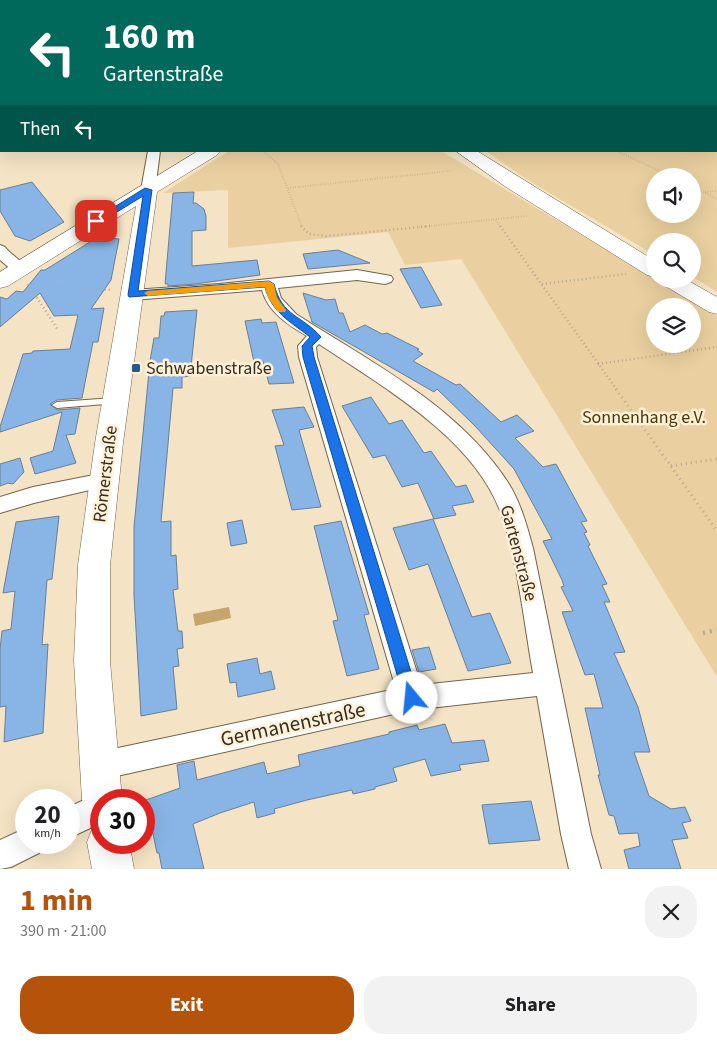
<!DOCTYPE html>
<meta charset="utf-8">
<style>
:root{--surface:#fff;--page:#f2f2f2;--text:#202124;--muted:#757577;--accent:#b45309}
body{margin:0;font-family:"Source Sans 3",sans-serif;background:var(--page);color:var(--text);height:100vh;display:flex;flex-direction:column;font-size:19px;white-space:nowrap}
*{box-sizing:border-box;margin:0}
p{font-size:16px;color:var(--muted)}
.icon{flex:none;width:28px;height:28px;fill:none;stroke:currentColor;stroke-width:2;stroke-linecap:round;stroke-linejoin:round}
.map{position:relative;height:869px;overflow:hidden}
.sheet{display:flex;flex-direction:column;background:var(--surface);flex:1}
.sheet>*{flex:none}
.guide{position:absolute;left:0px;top:0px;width:718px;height:152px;box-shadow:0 5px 20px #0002;background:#00695c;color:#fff;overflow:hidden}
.fabs{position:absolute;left:646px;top:168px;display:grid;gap:10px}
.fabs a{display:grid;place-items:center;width:55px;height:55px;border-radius:50%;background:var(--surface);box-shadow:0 5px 20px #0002;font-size:25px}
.speed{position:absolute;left:15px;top:789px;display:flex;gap:10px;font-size:25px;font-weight:700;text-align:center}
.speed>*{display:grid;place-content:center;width:65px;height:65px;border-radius:50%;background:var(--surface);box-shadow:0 5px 20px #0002;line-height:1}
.speed small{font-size:12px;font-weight:400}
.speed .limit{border:8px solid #d22;background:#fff;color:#111}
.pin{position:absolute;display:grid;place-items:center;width:42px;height:42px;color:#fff;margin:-21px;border-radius:10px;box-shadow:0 2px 8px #0006}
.me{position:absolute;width:55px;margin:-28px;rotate:343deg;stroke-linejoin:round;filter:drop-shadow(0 0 4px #0008)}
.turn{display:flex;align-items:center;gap:18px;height:105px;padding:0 20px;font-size:22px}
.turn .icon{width:65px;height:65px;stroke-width:2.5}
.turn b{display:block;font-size:35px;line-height:42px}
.then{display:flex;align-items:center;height:48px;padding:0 20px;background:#0003;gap:10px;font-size:19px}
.round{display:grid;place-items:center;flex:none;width:52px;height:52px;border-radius:20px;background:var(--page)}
.summary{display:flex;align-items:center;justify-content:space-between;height:85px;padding:0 20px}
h1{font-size:30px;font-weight:700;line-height:38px;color:var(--accent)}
.primary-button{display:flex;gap:10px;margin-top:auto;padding:10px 20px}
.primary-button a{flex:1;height:58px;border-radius:20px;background:var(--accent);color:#fff;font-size:20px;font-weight:700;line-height:58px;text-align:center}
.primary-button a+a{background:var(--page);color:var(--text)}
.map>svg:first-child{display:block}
.green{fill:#ead0a0;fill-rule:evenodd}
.water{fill:#c5a66c}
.building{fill:#88b5e5;stroke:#697f97}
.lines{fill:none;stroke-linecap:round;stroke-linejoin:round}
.lane-casing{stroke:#736449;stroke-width:2}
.street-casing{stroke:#736449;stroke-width:2}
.secondary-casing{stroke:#736449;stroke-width:1}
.path-far3{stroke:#b7a990;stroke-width:2;stroke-dasharray:0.5 2;stroke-linecap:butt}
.path-far2{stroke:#b7a990;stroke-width:2.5;stroke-dasharray:1 3;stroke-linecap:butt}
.path-far1{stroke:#b7a990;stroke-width:3;stroke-dasharray:1 4;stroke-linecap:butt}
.path{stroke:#b7a990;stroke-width:4.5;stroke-dasharray:2 5;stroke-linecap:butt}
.lane{fill:#fff;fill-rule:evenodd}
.street{fill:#fff;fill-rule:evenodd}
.secondary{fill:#fff;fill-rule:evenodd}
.route{fill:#1a73e8;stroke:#114b97}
.slow{fill:#f59e0b}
.poi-dot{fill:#1f5990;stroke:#fff1d8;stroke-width:2}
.labels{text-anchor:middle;stroke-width:5;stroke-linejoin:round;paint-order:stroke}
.poi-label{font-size:18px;fill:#352e22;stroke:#fff1d8;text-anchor:start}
.park-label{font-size:18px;fill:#4b3604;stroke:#fff1d8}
.street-label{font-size:18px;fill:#352e22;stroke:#fff1d8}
.near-street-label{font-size:21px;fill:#352e22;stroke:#fff1d8}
</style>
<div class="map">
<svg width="717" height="869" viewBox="0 0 717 869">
<rect width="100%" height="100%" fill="#f4e3c4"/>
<!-- green -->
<g class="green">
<path d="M246,0H438L436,1Z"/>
<path d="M465,0H717V292L693,277L692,241H655V255L529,181L486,151H716V1H463ZM655,176H692V214H655Z"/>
<path d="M229,151H441L717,316V677L461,259L405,265L388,232L228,248V190L163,193ZM655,306H692V344H655Z"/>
</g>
<!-- water -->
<path class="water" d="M229,607L231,618L195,626L193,614Z"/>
<!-- building -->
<g class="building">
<path d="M32,182L64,222L30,241L15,236L0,211V190Z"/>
<path d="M194,192L193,203H196L204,209L206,216V230L192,231V266L257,260L260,275L195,284L168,286V284H165L173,193Z"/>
<path d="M98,237L119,239L111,280L91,309L104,308L98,342H93L82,398L57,400L50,404L57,410L80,408L75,434L66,435L76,463L35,474L30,458L53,451L62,412L0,432V427L23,354L32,353L33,351L70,349L78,315L54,316L40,293L0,327V297L7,299L16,291L23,292L41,270H45Z"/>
<path d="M338,250L370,263L308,269L303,254Z"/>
<path d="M421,267L432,287L442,305L421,308L400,269Z"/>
<path d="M303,293L326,300L335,299L339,313H343L350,332L365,325L382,334L387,333L419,349L417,350L423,354L413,361L456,385L460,384L501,422L517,415L534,431L515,438L543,467L556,464L587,521L581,522L587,532L584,533L590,545L588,546L607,584L602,585L610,602H604L625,652L614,653L638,707L650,752H634L649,796L671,809L685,807L691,821L682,823L688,838L672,840L681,869H629L624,850L640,846L638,833L619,834L614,816L609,815L598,775H600L585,708H603L594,674L585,675L562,612L573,611L561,587L564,586L562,580L543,541L552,539L514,469L475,426L437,389L434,392L312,322Z"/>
<path d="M197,310L190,376L182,377V388H173L161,522L171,521V556L176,555L178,589L173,590L178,631H182L183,648L177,649L179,666L173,667L177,709L141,716L134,595V527L150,361L154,338H159L161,316H164L165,312Z"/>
<path d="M261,319L262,323L276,322L294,383L269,384L263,361L254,362L245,321Z"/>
<path d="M371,397L389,424L402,420L424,453L431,451L456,487L466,485L474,502L452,506L456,515L434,519L418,483L402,487L385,455L373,458L342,406Z"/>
<path d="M304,407L314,427L299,430L321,507L292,510L275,446L284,445L272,410Z"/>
<path d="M20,458L24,472L13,484L8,483L0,486V464Z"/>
<path d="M59,516L52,579L47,580L42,645L48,644L43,733L4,742L6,706L0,707V649L2,631L11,629L15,591L3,593L16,522Z"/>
<path d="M433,519L472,617L490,613L511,663L468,671L428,564L409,570L393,528Z"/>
<path d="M242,520L247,543L231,546L227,523Z"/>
<path d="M341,521L369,614L364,615L379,669L347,676L333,621L338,620L314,526Z"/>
<path d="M429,647L436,669L419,672L412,650Z"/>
<path d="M257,658L260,674L271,671L275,689L238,697L236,682L230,683L227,664Z"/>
<path d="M445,724L452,743L484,740L489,761L459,765L461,770L431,776L425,759L393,768L397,781L375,787V789L353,794L352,790L307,800L274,809L275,813L257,818L254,802L220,813L193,824L204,869H162L159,853H157L146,800L180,788L177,765L194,761L197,780L264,762L267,774L300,766L298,755L389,734V732L417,725L419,730Z"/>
<path d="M531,801L540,840L489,844L482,805Z"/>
</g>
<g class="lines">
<!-- lane casing -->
<g class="lane-casing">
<g id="lane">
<path d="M100,0H105V1H101Z"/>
<rect x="716" y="73" width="1" height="4"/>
<path d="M114,398L117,399L119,401L117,403L57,408L52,405L57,402Z"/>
</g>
</g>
<!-- street casing -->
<g class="street-casing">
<g id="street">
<rect x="130" y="0" width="8" height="1"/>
<rect x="0" y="22" width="1" height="6"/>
<path d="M0,106L1,107V114H0Z"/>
<path d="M148,151H160L155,190L148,194L141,190Z"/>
<path d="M0,245L5,247C11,255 21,260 27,268L25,271H13L0,260Z"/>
<path d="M357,270L391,276L393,279L391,282L385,284L357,280L278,288L281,298L296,314C372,363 459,406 509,484C521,504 527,526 533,548L591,834L601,869H569L561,834L537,696L412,710L99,780L89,776L85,766L89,756L99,752L396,689L299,357L298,346L307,336C288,325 268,312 262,290L132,300L126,298L124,295L126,292L132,290L220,284ZM319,344C383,387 476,439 502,516C518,563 524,623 533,673L421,685L317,357L316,347Z"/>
<path d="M104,473L111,475L115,480L111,485L34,503L0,513V497L33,487Z"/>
<path d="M101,792L111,797L113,800H101V823L69,838V807Z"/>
<path d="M26,828V842H43L39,853L11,867L0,869V840Z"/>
</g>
</g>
<!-- secondary casing -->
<g class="secondary-casing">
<g id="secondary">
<path d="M229,0H242L243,1H230Z"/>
<path d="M198,151H220L217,155L157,192L123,443L110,565V661L122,800H101V820L88,814L82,800L74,661L78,565L95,443L136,206L8,286L0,288V272Z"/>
<path d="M456,151H477L655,261V277L647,275L506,187Z"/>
<path d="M659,279H685L717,297V314L709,312L662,284Z"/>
<path d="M101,824V842H129L134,869H92L87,842L93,827Z"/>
</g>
</g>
<!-- path-far3 -->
<g class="path-far3">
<path d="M263,151L278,164L302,227"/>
<path d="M617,151L670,176"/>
<path d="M692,186L717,199"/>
<path d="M288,188L450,171"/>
<path d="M705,192L717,191"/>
<path d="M496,220L501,227"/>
<path d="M419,227L527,216"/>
</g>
<!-- path-far2 -->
<g class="path-far2">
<path d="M301,226L309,234L326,236L431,226"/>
<path d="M500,226L617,390"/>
<path d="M28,284L58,330"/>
<path d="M29,284L112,290"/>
<path d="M542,284L626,274"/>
<path d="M598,364L717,347"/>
</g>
<!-- path-far1 -->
<g class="path-far1">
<path d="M616,389L717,531"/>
<path d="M671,466L717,459"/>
</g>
<!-- path -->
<path class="path" d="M703,633L717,630"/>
<!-- lane -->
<use href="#lane" class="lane"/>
<!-- street -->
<use href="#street" class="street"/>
<!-- secondary -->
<use href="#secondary" class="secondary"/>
</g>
<!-- route -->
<path class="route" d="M145,188L152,190L138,291L269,281L274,284C282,317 302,315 321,337L312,346L314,357L419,698L417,702L412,704L406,702L404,698L303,357L302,346L310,337C291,322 271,312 265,287L129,297L128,295L143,196L99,223L92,221Z"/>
<!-- slow -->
<path class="slow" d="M269,281L274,284L277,298L286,310L285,312H278L268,298L265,287L148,296L144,293L148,291Z"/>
<!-- markers -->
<rect class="poi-dot" x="131" y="363" width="10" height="10" rx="2.5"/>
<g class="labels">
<!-- poi labels -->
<g class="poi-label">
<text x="146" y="374">Schwabenstraße</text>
</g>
<!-- park labels -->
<g class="park-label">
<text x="644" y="423">Sonnenhang e.V.</text>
</g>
<!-- street labels -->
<g class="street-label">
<text transform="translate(105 474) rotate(-83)" y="6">Römerstraße</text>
<text transform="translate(519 553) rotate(75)" y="6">Gartenstraße</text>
</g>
<!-- near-street labels -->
<g class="near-street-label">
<text transform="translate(293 724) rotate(-12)" y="7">Germanenstraße</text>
</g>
</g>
</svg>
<div class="fabs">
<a><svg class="icon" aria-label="sound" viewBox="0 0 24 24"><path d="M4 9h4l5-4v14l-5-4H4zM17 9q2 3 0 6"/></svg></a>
<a><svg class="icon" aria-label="search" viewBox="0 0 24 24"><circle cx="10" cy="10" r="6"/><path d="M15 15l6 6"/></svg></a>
<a><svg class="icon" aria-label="layers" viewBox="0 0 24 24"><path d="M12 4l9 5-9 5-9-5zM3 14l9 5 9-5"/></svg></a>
</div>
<div class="speed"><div>20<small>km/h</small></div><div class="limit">30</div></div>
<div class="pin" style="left:96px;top:221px;background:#d93025"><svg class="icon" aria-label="arrive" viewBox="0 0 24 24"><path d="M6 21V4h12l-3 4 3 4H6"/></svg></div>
<svg class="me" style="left:412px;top:698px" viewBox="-20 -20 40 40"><circle r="19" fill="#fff"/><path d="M0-13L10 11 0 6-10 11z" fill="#1a73e8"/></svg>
<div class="guide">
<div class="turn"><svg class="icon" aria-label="left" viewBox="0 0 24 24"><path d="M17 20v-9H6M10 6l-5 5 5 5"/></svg><div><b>160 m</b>Gartenstraße</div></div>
<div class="then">Then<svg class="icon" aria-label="left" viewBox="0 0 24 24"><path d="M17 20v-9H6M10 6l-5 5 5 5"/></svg></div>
</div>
</div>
<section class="sheet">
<div class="summary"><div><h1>1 min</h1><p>390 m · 21:00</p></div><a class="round"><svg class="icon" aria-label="close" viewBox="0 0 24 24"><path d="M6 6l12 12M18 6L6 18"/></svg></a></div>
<div class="primary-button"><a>Exit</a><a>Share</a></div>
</section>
